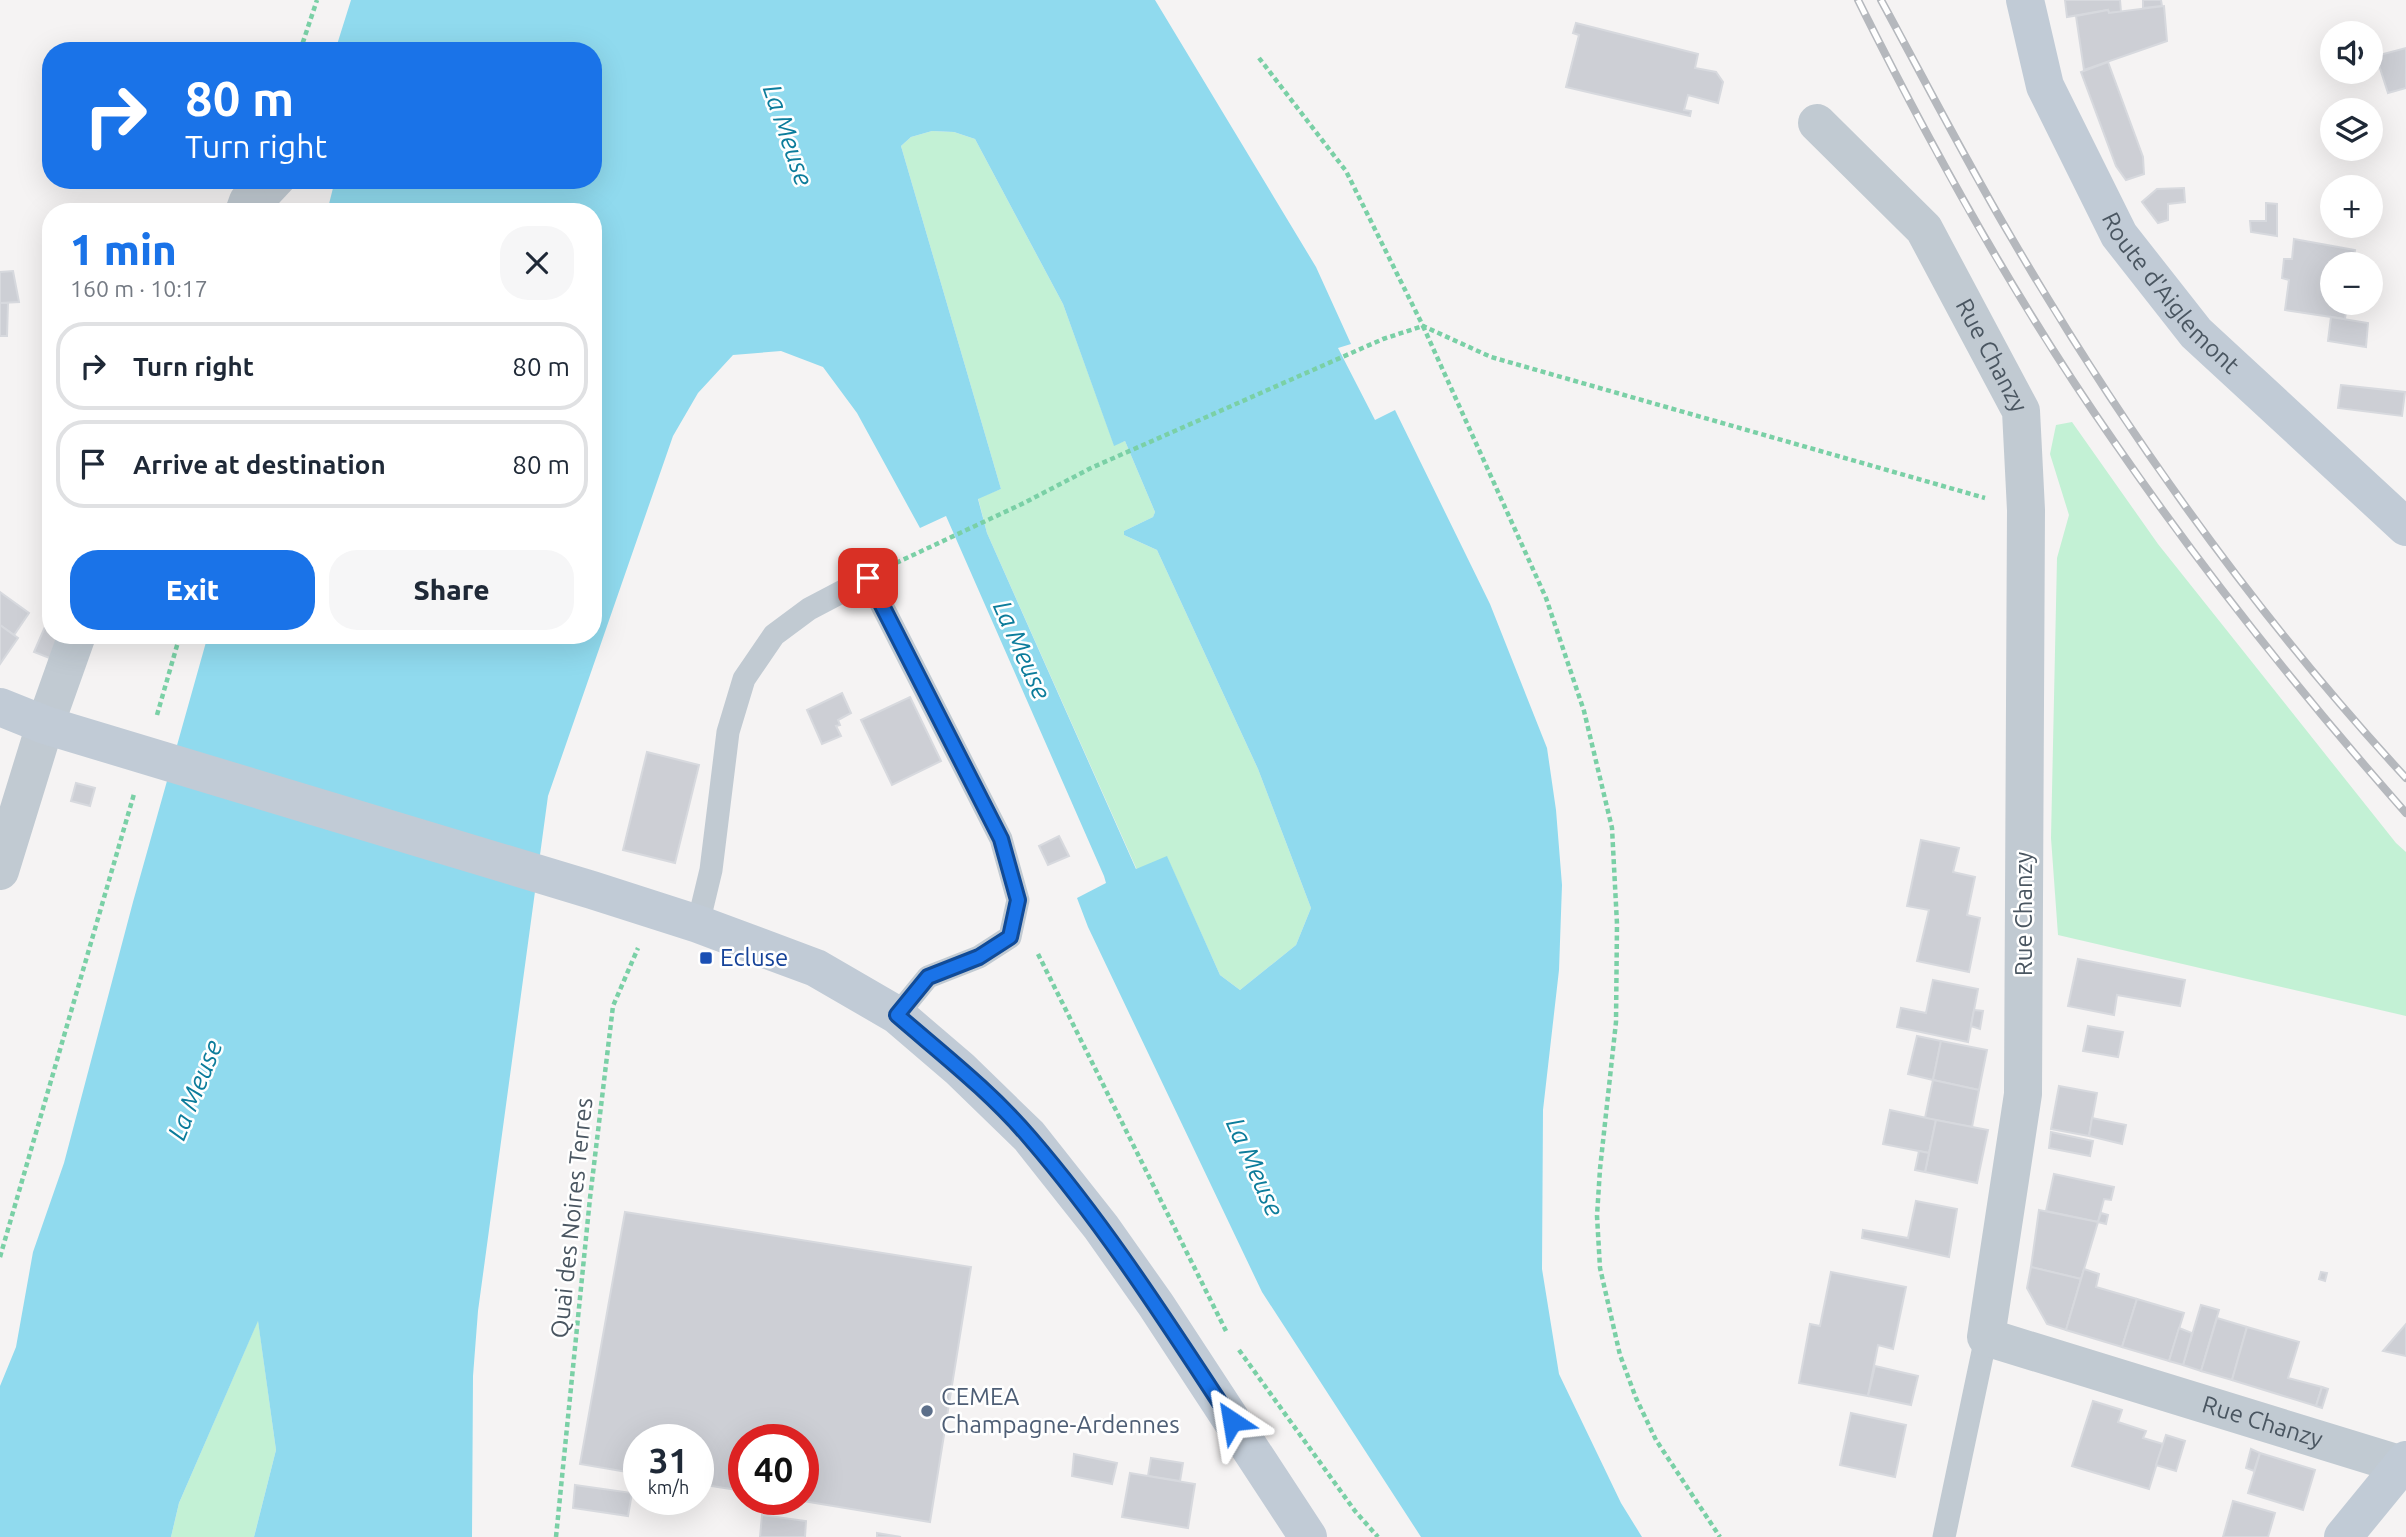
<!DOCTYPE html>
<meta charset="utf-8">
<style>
:root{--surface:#fff;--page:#f6f6f7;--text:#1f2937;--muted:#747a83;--line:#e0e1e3;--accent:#1a73e8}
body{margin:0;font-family:Ubuntu,sans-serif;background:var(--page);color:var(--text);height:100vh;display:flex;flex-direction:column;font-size:26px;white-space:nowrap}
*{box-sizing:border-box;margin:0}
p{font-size:23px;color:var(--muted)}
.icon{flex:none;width:38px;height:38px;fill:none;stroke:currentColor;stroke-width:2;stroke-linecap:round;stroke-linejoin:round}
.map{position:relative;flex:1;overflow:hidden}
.panel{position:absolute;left:42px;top:203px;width:560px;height:441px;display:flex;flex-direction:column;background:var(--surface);border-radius:28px;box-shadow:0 7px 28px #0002}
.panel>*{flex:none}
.hud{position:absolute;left:42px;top:42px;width:560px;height:147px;border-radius:28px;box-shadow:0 7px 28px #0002;background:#1a73e8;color:#fff;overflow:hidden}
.controls{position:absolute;left:2320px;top:21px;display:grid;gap:14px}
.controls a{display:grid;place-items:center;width:63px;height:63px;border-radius:50%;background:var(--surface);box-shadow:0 7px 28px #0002;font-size:35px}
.speed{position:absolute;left:623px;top:1424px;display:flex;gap:14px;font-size:35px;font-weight:700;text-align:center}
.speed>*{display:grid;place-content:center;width:91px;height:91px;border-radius:50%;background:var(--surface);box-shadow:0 7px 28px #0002;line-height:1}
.speed small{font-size:18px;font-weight:400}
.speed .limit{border:10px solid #d22;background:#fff;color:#111}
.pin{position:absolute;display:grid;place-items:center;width:60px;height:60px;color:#fff;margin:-30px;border-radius:14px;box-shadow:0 4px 10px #0006}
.me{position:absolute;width:77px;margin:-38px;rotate:327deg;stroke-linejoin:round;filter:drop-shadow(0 0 5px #0008)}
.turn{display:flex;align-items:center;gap:24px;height:147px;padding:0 28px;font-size:32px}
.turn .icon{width:91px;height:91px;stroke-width:2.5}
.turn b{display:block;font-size:49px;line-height:60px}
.round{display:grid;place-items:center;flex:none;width:74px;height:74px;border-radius:28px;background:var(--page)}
.head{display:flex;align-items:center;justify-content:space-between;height:119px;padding:0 28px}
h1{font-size:42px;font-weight:800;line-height:52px;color:var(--accent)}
.primary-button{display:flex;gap:14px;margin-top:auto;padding:14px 28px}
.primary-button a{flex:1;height:80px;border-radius:28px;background:var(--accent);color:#fff;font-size:28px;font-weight:800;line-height:80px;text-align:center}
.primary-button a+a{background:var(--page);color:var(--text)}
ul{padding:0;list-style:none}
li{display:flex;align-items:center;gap:21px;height:88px;margin:0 14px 10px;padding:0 14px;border:4px solid var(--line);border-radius:28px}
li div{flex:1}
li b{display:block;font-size:26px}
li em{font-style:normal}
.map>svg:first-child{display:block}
.green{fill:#c3f1d5}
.water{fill:#90daee;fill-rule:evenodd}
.building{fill:#cdcfd5;stroke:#d7d9de;stroke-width:2}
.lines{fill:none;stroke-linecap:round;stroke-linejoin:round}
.path{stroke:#7ad0a6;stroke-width:4.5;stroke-dasharray:5 3.5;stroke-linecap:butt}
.lane{stroke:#c1cad2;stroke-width:23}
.street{stroke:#c1cad2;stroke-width:38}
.secondary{stroke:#c1cbd6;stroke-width:38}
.rail-casing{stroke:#b5b8bd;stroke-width:8}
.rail{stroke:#fff;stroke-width:5;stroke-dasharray:16;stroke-linecap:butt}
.route-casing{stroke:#114b97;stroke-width:18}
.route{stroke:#1a73e8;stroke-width:12}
.transit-dot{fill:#1a4fb4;stroke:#fff;stroke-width:2.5}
.service-dot{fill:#5c6f8a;stroke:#fff;stroke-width:2.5}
.labels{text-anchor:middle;stroke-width:5;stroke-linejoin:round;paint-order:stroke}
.street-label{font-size:24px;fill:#4a5661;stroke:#fff}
.transit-label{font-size:24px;fill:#164399;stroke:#fff;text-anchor:start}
.service-label{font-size:24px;fill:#4e5e75;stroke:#fff;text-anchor:start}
.water-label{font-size:26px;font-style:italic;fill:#0c7c9b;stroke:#fff}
</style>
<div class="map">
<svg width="2406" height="1537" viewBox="0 0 2406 1537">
<rect width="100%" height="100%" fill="#f5f3f3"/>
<!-- green -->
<g class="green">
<path d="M932,131L954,132L975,139L1063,304L1114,445L1125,441L1155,512L1153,517L1124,531V535L1157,550L1258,769L1311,908L1296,945L1240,990L1220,975L1167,857L1137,870L987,533L978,498L1001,489L901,146L911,137Z"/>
<path d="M2072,422L2158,544L2396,843L2406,852V1016L2058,935L2051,838L2057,558L2069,515L2050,454L2056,425Z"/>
<path d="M258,1320L276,1450L254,1537H171L179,1503Z"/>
</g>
<!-- water -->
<path class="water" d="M351,0H1155L1316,267L1351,344L1338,348L1375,420L1395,410L1490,604L1547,748L1556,810L1562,885L1559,970L1543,1110L1542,1269L1559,1374L1621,1503L1642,1537H1421L1262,1292L1088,927L1077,898L1106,883L1104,876L946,516L920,528L857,413L823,367L781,351L733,355L698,393L673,436L548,796L478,1311L473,1376L472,1537H254L276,1450L258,1321L179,1503L171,1537H0V1386L16,1347L33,1252L64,1163L133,902L208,635H593V212H327L335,180H593V51H335ZM932,131L954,132L975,139L1063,304L1114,446L1125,441L1155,512L1153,517L1124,531V535L1157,550L1258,769L1311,908L1296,945L1240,990L1220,975L1167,856L1136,869L987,533L978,499L1001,489L901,146L911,137Z"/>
<!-- building -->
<g class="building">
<path d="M2065,0H2120L2121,12L2109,13L2108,10L2067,17Z"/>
<path d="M2143,0H2161L2162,6L2143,8Z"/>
<path d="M2164,6L2167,41L2084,70L2076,16L2108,10L2109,13Z"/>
<path d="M1576,23L1698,54L1695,68L1716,72L1723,82L1718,103L1688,95L1684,110L1691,111L1690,116L1566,87L1579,35L1573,33Z"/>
<path d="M2406,48V88L2388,93L2376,56Z"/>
<path d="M2108,62L2143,157L2144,174L2126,180L2116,166L2081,72Z"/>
<path d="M2184,188L2185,202L2168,204V220L2158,223L2142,202L2157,189Z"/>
<path d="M2266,203L2277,204V236L2251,232L2250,221H2266Z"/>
<path d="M2294,239L2355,250L2353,264H2333V303H2347L2345,319L2285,310L2289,280L2282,278L2284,259H2292Z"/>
<path d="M13,271L19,302L0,303V272Z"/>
<path d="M0,303H8L7,336H0Z"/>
<path d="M2331,317L2368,323L2366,347L2328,341Z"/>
<path d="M2341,385L2405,392L2402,416L2338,408Z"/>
<path d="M0,592L29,613L14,635L0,625Z"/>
<path d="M47,622L51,624V635H63L52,659L34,652Z"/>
<path d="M0,625L18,638L0,664Z"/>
<path d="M842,693L851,713L838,720L840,725L836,726L841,736L822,744L807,710Z"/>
<path d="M910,697L941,761L892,785L861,720Z"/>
<path d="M647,752L699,765L675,863L623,850Z"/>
<path d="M76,783L95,788L90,806L71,801Z"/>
<path d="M1059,836L1069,856L1048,865L1039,846Z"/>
<path d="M1921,840L1959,848L1953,872L1975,877L1967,915L1980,918L1969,972L1917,961L1929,910L1907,906Z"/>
<path d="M2078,959L2185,980L2180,1006L2117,995L2114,1015L2068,1006Z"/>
<path d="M1933,980L1978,989L1968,1042L1897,1027L1901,1008L1926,1013Z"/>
<path d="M1974,1010L1983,1011L1980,1029L1971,1026Z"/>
<path d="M2088,1026L2123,1032L2118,1057L2083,1051Z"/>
<path d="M1917,1036L1941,1041L1933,1080L1908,1074Z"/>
<path d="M1941,1041L1987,1050L1979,1090L1933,1080Z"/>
<path d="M1933,1080L1979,1090L1972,1127L1925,1118Z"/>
<path d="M2059,1086L2097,1093L2089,1136L2051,1129Z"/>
<path d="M1890,1110L1936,1120L1929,1153L1883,1144Z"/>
<path d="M2092,1118L2126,1125L2122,1144L2089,1136Z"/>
<path d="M1936,1120L1988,1130L1977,1183L1925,1172Z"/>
<path d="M2051,1132L2093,1141L2090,1156L2049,1148Z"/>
<path d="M1919,1151L1929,1153L1925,1172L1915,1170Z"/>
<path d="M2054,1174L2114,1187L2111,1200L2104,1199L2098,1222L2046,1211Z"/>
<path d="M1916,1201L1957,1209L1949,1257L1862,1238L1863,1230L1908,1238Z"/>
<path d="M2039,1210L2098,1222L2081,1279L2031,1267Z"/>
<path d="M625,1212L971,1267L930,1522L797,1500H803V1440H744V1491L698,1484V1440H639V1474L580,1464Z"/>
<path d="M2101,1213L2108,1215L2106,1224L2098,1222Z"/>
<path d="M2031,1267L2081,1279L2066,1330L2047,1324L2027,1288Z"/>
<path d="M2084,1269L2099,1274L2096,1287L2137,1299L2122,1347L2066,1330Z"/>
<path d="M1831,1272L1906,1287L1893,1349L1878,1345L1868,1396L1799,1383L1810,1324L1820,1326Z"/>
<path d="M2321,1272L2327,1273L2325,1281L2319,1279Z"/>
<path d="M2137,1299L2184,1313L2169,1361L2122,1347Z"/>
<path d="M2201,1305L2219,1310L2201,1371L2183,1365Z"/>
<path d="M2217,1318L2247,1327L2232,1380L2201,1371Z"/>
<path d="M2406,1324V1356L2383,1351Z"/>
<path d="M2247,1327L2299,1342L2288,1378L2322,1387L2316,1406L2232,1380Z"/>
<path d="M2179,1328L2192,1333L2183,1365L2169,1361Z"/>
<path d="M1875,1366L1918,1376L1911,1405L1868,1396Z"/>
<path d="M2322,1387L2328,1389L2322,1408L2316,1406Z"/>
<path d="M2093,1401L2122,1410L2118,1422L2146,1431L2143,1438L2163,1444L2149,1489L2072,1466Z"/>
<path d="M1851,1413L1906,1425L1895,1477L1840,1465Z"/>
<path d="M2166,1435L2185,1441L2176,1471L2156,1465Z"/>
<path d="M2251,1449L2260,1453L2254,1471L2246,1468Z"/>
<path d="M2260,1453L2315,1470L2303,1510L2248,1493Z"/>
<path d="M1074,1454L1117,1463L1112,1484L1072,1476Z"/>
<path d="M1151,1458L1183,1463L1180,1481L1148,1476Z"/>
<path d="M1130,1473L1195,1484L1188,1528L1122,1517Z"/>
<path d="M575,1485L632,1493L628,1516L573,1508Z"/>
<path d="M2233,1501L2275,1513L2268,1537H2223Z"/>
<path d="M762,1515L806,1521L805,1537H760Z"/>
<path d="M877,1533L901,1537H877Z"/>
</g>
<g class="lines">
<!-- path -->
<g class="path">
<path d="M300,51L317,0"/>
<path d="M1259,58L1346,171L1423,326L1491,357L1985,498"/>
<path d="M896,563L1024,503L1091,468L1383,339L1423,326L1546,598L1584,711L1612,828L1617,924L1616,1022L1600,1169L1597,1216L1600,1268L1620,1355L1636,1398L1656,1440L1720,1537"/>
<path d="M157,715L180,635"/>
<path d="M1038,954L1226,1331"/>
<path d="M0,1257L134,794"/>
<path d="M1239,1350L1355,1511L1378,1537"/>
<path d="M556,1537L590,1198L613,1006L638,948"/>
</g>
<!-- lane -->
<g class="lane">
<path d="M255,212L285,180"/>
<path d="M698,924L711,870L728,732L744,679L774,635L809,609L868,578L1001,839L1018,900L1010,937L979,957L928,977L897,1015"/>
<path d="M1944,1537L1986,1337"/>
</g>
<!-- street -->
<g class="street">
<path id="s1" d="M1817,123L1924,229L2021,411L2026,510L2023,1094L1986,1337L2402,1465"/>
<path d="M244,212L248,201"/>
<path d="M0,871L45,725L77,635"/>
</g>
<!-- secondary -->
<g class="secondary">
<path id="s2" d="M2025,0L2045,86L2119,235L2196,333L2406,527"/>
<path d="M0,707L45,725L592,890L698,924L816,968L897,1015L960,1069L1029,1136L1101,1227L1156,1305L1308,1537"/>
<path d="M2343,1537L2406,1460"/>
</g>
<!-- rail casing -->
<g class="rail-casing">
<g id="rail">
<path d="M1858,0C1934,153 2017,303 2115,443C2204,572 2302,695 2406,813"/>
<path d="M1881,0C1924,79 1965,159 2011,237C2123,429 2255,614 2406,778"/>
</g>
</g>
<!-- rail -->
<use href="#rail" class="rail"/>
</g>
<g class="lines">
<!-- route casing -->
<g class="route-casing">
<path id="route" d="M868,578L1001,839L1018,900L1010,937L979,957L928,977L897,1015C942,1054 991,1092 1030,1138C1106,1226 1168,1324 1232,1421"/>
</g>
<!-- route -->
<use href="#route" class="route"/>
</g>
<!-- markers -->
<rect class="transit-dot" x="699" y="951" width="14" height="14" rx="3.5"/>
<circle class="service-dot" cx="927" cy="1411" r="7"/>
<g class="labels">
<!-- street labels -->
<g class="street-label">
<text dy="8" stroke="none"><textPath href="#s2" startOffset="332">Route d'Aiglemont</textPath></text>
<text dy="8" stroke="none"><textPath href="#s1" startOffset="294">Rue Chanzy</textPath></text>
<text transform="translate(2024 914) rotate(-90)" y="8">Rue Chanzy</text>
<text transform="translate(572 1218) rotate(-84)" y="8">Quai des Noires Terres</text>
<text dy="8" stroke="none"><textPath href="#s1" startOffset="1575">Rue Chanzy</textPath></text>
</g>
<!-- transit labels -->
<g class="transit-label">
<text x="720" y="966">Ecluse</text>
</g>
<!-- service labels -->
<g class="service-label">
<text x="941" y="1405">CEMEA<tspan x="941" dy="28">Champagne-Ardennes</tspan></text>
</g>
<!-- water labels -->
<g class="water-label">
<text transform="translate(788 135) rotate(71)" y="9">La Meuse</text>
<text transform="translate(1022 650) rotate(66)" y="9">La Meuse</text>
<text transform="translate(195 1090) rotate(-68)" y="9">La Meuse</text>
<text transform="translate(1255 1167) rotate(66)" y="9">La Meuse</text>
</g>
</g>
</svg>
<div class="controls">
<a><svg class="icon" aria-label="sound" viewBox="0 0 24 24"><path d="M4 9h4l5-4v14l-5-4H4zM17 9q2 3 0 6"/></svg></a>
<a><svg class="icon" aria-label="layers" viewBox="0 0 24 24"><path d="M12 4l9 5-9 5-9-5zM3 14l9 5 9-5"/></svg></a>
<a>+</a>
<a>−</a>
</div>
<div class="speed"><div>31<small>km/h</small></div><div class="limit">40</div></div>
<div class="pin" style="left:868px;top:578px;background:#d93025"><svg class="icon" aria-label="arrive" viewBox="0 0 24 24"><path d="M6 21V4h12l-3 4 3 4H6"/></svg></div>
<svg class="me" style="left:1232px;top:1421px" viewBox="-20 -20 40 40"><path d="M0-17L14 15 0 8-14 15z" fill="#1a73e8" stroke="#fff" stroke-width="4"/></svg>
<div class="hud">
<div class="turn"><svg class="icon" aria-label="right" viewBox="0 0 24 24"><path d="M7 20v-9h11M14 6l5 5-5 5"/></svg><div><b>80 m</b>Turn right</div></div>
</div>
<section class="panel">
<div class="head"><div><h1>1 min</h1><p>160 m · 10:17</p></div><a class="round"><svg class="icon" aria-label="close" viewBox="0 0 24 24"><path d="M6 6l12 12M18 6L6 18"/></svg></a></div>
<ul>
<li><svg class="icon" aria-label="right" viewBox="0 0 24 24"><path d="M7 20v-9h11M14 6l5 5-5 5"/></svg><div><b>Turn right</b></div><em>80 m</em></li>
<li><svg class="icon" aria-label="arrive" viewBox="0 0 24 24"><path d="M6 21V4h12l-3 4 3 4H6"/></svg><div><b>Arrive at destination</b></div><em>80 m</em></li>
</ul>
<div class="primary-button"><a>Exit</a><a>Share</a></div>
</section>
</div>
